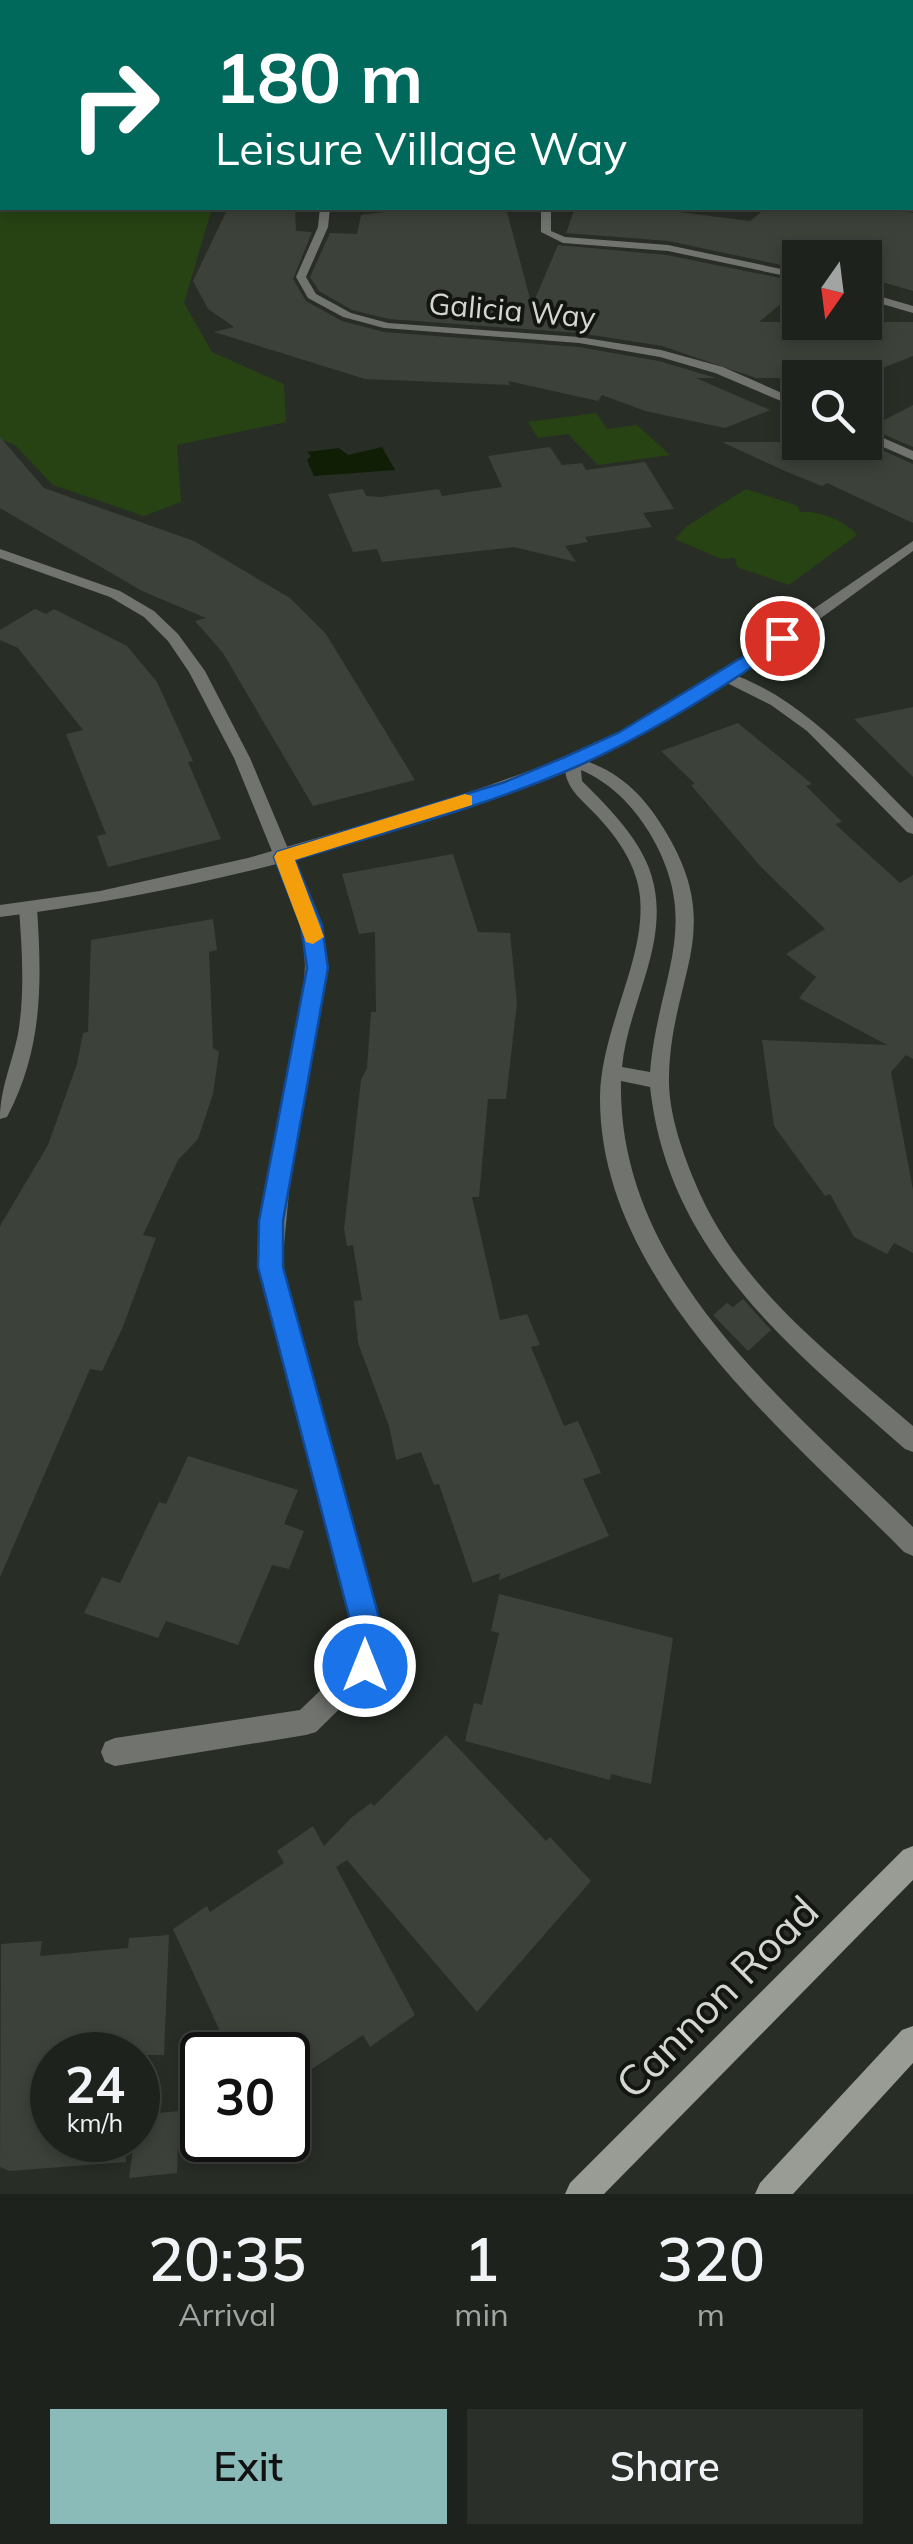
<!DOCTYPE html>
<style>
:root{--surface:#1e221c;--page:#2b2f29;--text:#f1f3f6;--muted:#a1a4a3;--line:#3c3f3b;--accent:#8bbbb9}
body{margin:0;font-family:Mulish,sans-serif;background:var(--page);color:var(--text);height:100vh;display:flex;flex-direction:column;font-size:38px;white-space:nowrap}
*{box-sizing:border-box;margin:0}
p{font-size:32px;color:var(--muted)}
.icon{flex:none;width:55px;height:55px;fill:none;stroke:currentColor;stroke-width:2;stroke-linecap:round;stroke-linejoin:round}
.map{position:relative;height:2194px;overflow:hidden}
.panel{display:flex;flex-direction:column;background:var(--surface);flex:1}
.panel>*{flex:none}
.guide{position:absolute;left:0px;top:0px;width:915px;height:210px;box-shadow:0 5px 15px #0003,0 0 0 2px var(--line);background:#00695c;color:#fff;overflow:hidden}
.needle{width:65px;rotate:194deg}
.controls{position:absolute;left:782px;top:240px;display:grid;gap:20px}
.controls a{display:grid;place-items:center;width:100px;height:100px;border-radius:0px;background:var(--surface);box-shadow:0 5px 15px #0003,0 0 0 2px var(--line);font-size:50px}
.speed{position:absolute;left:30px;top:2032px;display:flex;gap:20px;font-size:50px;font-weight:700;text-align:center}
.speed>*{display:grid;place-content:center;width:130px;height:130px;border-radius:50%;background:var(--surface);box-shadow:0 5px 15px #0003,0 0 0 2px var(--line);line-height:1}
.speed small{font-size:25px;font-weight:400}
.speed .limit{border:5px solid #111;border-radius:15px;background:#fff;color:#111}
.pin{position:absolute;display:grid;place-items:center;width:85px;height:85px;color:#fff;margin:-42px;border:5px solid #fff;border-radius:50%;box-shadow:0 2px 10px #0007}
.me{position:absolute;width:110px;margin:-55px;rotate:0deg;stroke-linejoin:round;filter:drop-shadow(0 0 8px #0008)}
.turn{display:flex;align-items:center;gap:35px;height:210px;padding:0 50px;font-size:45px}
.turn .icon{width:130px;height:130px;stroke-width:2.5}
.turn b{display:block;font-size:70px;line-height:85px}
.eta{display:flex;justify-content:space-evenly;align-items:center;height:170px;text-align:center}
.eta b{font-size:60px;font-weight:600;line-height:70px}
.action{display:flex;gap:20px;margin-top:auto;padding:20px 50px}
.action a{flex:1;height:115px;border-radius:0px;background:var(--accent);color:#111;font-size:40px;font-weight:600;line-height:115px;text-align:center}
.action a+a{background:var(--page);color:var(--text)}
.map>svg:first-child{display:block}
.green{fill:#274314}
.water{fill:#0f1e05}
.building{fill:#3c4239}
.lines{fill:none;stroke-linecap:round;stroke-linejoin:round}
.minor{fill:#71736f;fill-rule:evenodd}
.tertiary{fill:#71736f;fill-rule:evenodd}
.secondary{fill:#989c95;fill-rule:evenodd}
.route{fill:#1a73e8;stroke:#114b97;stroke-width:2.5}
.slow{fill:#f59e0b}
.labels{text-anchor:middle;stroke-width:8;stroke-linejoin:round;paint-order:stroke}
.far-street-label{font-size:30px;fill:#d3d6d1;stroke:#131511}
.near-street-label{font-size:42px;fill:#d3d6d1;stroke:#131511}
</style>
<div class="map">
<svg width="913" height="2194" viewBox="0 0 913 2194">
<rect width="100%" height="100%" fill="#282d26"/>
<!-- green -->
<g class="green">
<path d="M0,16L2,208H212L184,303L212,352L284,384L286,422L177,445L181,502L144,516L53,485L15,445L0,439Z"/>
<path d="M596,413L607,429L637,425L670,455L598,465L568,434L538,438L528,422Z"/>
<path d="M746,489L798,506L800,512C817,510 847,521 857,535L789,585L737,567L735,558L721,559L675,539L687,526Z"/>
</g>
<!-- water -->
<path class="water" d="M382,447L395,470L314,476L307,460L311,456L307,452L339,448L348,455Z"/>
<!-- building -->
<g class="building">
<path d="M228,208H295L296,231L312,232L293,279L306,301L342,321L384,332L579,347L659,361L716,378H696L770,410L725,428L645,411L602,395L598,401L508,381L510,385L365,379L214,332L234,327L208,309L193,281Z"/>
<path d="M392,208L507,212L532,306L558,245L667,255L800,282V288L759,322H913V356L857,378H756L662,346L579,333L389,319L352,310L319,291L310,277L330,233L357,234L361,215L393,211Z"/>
<path d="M575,208H673L671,211L750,221L766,208H886L913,213V291L865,277V258H800V269L668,241L566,233Z"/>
<path d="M913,405V447L869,428Z"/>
<path d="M0,437L44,488L194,541L290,598L326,634L415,780L313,806L223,653L195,621L206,618L142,591L0,508Z"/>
<path d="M722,442H864L913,464V523L827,483L822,486L787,472Z"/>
<path d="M550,447L562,465L582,463L586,470L645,462L674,509L643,513L652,527L585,537L588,542L565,546L576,562L514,547L382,562L377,549L353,552L328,494L363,489L366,496L380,497L439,489L442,496L502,487L488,456Z"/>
<path d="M35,609L46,614L54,609L127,646L157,682L193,761L188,762L221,839L108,867L97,836L106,834L66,734L83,730L18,648L0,640V630Z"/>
<path d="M913,707V777L854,719Z"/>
<path d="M738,723L812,784L806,786L842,822L835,824L900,883L913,875V1059L906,1055L891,1072L913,1190V1253L894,1243L887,1254L854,1237L830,1194L825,1196L774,1126L762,1040L887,1045L799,998L816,977L786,954L825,929L761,867L691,785L695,784L661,751Z"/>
<path d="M453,854L478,932L510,933L517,1003L506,1099H488L479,1197H472L500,1320L527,1314L540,1345L531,1347L564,1426L578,1421L601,1473L583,1479L609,1536L499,1580L500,1573L473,1583L439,1484L434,1485L421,1452L396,1460L389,1426L358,1343L354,1301L362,1300L353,1245L347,1246L344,1229L361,1080L367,1068L371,1012H376L375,932L359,934L342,874Z"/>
<path d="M213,919L217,950L209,952L213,1048L219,1052L213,1094L198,1139L178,1160L143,1235L156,1238L122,1329L102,1371L90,1369L0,1577V1226L48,1145L77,1064L83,1033L88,1032L91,940Z"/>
<path d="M743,1299L771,1330L748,1351L713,1315L727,1303L733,1307Z"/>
<path d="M188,1456L298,1490L284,1524L304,1531L289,1569L272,1565L238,1645L166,1621L158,1638L84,1613L102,1577L120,1583L159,1502L166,1504Z"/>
<path d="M499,1594L673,1638L651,1784L611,1774L610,1780L465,1741L474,1703L482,1705L499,1633L491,1631Z"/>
<path d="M446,1735L546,1841L550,1837L591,1881L477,2012L347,1860L336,1867L415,2015L370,2047L363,2035L288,2085V2055H231L173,1929L207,1906L210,1912L284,1863L277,1851L313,1826L324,1846L352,1817L371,1803L374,1806Z"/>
<path d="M169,1935L164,2055H52V2140H125L126,2162L9,2171L0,2167L1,1944L42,1941L40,1956L128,1948L129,1938Z"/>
<path d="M179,2111L177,2173L129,2178L138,2115Z"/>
</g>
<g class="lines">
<!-- minor -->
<g class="minor">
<path d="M824,0H833L835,2H826Z"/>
<rect x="912" y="47" width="1" height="6"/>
<path d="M912,116L913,117V123H912Z"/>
<rect x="912" y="194" width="1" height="6"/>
<path d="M320,208H330L328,227L306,277L316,294L351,313L388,323L579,337L661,350L723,367L800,401V409L715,373L660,357L579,343L384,328L343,317L308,298L296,277L318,227Z"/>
<path d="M541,208H551V231L565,237L668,245L800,273V279L668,251L563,243L541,232Z"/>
<path d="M865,292L913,306V313L865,299Z"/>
<path d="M865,430L913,451V460L865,439Z"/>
<path d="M0,549L120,591L154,611L178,634L205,671L250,758L320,925L323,966L321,1008L290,1181L282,1267L384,1643L374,1675L316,1732L306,1735L115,1766L105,1762L101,1752L105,1742L115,1738L300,1710L354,1658L358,1643L260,1267L269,1181L302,1008L305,966L302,925L234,758L189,672L168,641L144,617L110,597L0,558Z"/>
<path d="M726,672C803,697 857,763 913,818V834L907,832L807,731L771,705L721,680L718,677Z"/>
<path d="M28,902L37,908C42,982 43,1049 7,1117L0,1119C0,1088 12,1064 18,1034C25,993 22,950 19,908Z"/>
</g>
<!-- tertiary -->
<path class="tertiary" d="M913,541V551C808,627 705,708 586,761C621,773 645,797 664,829C727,931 671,974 669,1077C668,1110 681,1149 694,1180C736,1285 830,1354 913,1426V1452L905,1449C789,1346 668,1252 650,1087L621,1081C617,1273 789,1404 913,1527V1556L904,1552C785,1431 599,1282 600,1097C601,1028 646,960 640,897C637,866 619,840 599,818C585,802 567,791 565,770C387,842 190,893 0,917V905L100,891L248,858L445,801L560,760L615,735L692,692ZM581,770C611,783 632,805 649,832C704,924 658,976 650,1072L622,1067C625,1036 636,1007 645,977C674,884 648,846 582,781Z"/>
<!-- secondary -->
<g class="secondary">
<path d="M913,1846V1880L604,2194H565L570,2183L903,1850Z"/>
<path d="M913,2026V2063L793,2194H755L760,2183L902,2030Z"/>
</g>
</g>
<!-- route -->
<path class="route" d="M782,633L790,638L788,642C722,689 652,733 578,766C487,806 389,831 295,860L322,925L328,968L283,1221V1267L386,1643L375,1676L365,1681L354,1676L350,1666L356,1643L258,1267L259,1221L307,968L301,925L274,857L277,852L505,782L565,757L618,733Z"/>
<!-- slow -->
<path class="slow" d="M465,794L472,796V805L295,860L324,937L313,944L306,942L274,857L277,852Z"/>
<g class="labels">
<!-- far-street labels -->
<g class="far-street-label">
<text transform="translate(512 311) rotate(5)" y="10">Galicia Way</text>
</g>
<!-- near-street labels -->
<g class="near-street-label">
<text transform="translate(717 1997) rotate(-45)" y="15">Cannon Road</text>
</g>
</g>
</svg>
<div class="controls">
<a><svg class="needle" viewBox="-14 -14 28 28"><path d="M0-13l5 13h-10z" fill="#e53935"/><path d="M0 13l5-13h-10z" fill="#a1a4a3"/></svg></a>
<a><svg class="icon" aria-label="search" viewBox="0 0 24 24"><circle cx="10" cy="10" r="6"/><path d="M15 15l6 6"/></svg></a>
</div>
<div class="speed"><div>24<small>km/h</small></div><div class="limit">30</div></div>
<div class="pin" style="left:782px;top:638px;background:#d93025"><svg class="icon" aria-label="arrive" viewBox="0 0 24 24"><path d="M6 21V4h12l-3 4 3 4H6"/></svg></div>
<svg class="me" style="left:365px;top:1666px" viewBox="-20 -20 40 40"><circle r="17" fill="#1a73e8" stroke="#fff" stroke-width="3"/><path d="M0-11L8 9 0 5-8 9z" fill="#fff"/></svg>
<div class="guide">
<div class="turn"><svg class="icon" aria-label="right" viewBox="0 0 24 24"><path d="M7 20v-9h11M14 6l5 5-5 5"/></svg><div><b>180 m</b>Leisure Village Way</div></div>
</div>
</div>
<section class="panel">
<div class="eta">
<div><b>20:35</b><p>Arrival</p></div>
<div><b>1</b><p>min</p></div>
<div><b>320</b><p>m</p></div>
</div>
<div class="action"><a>Exit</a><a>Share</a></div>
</section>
